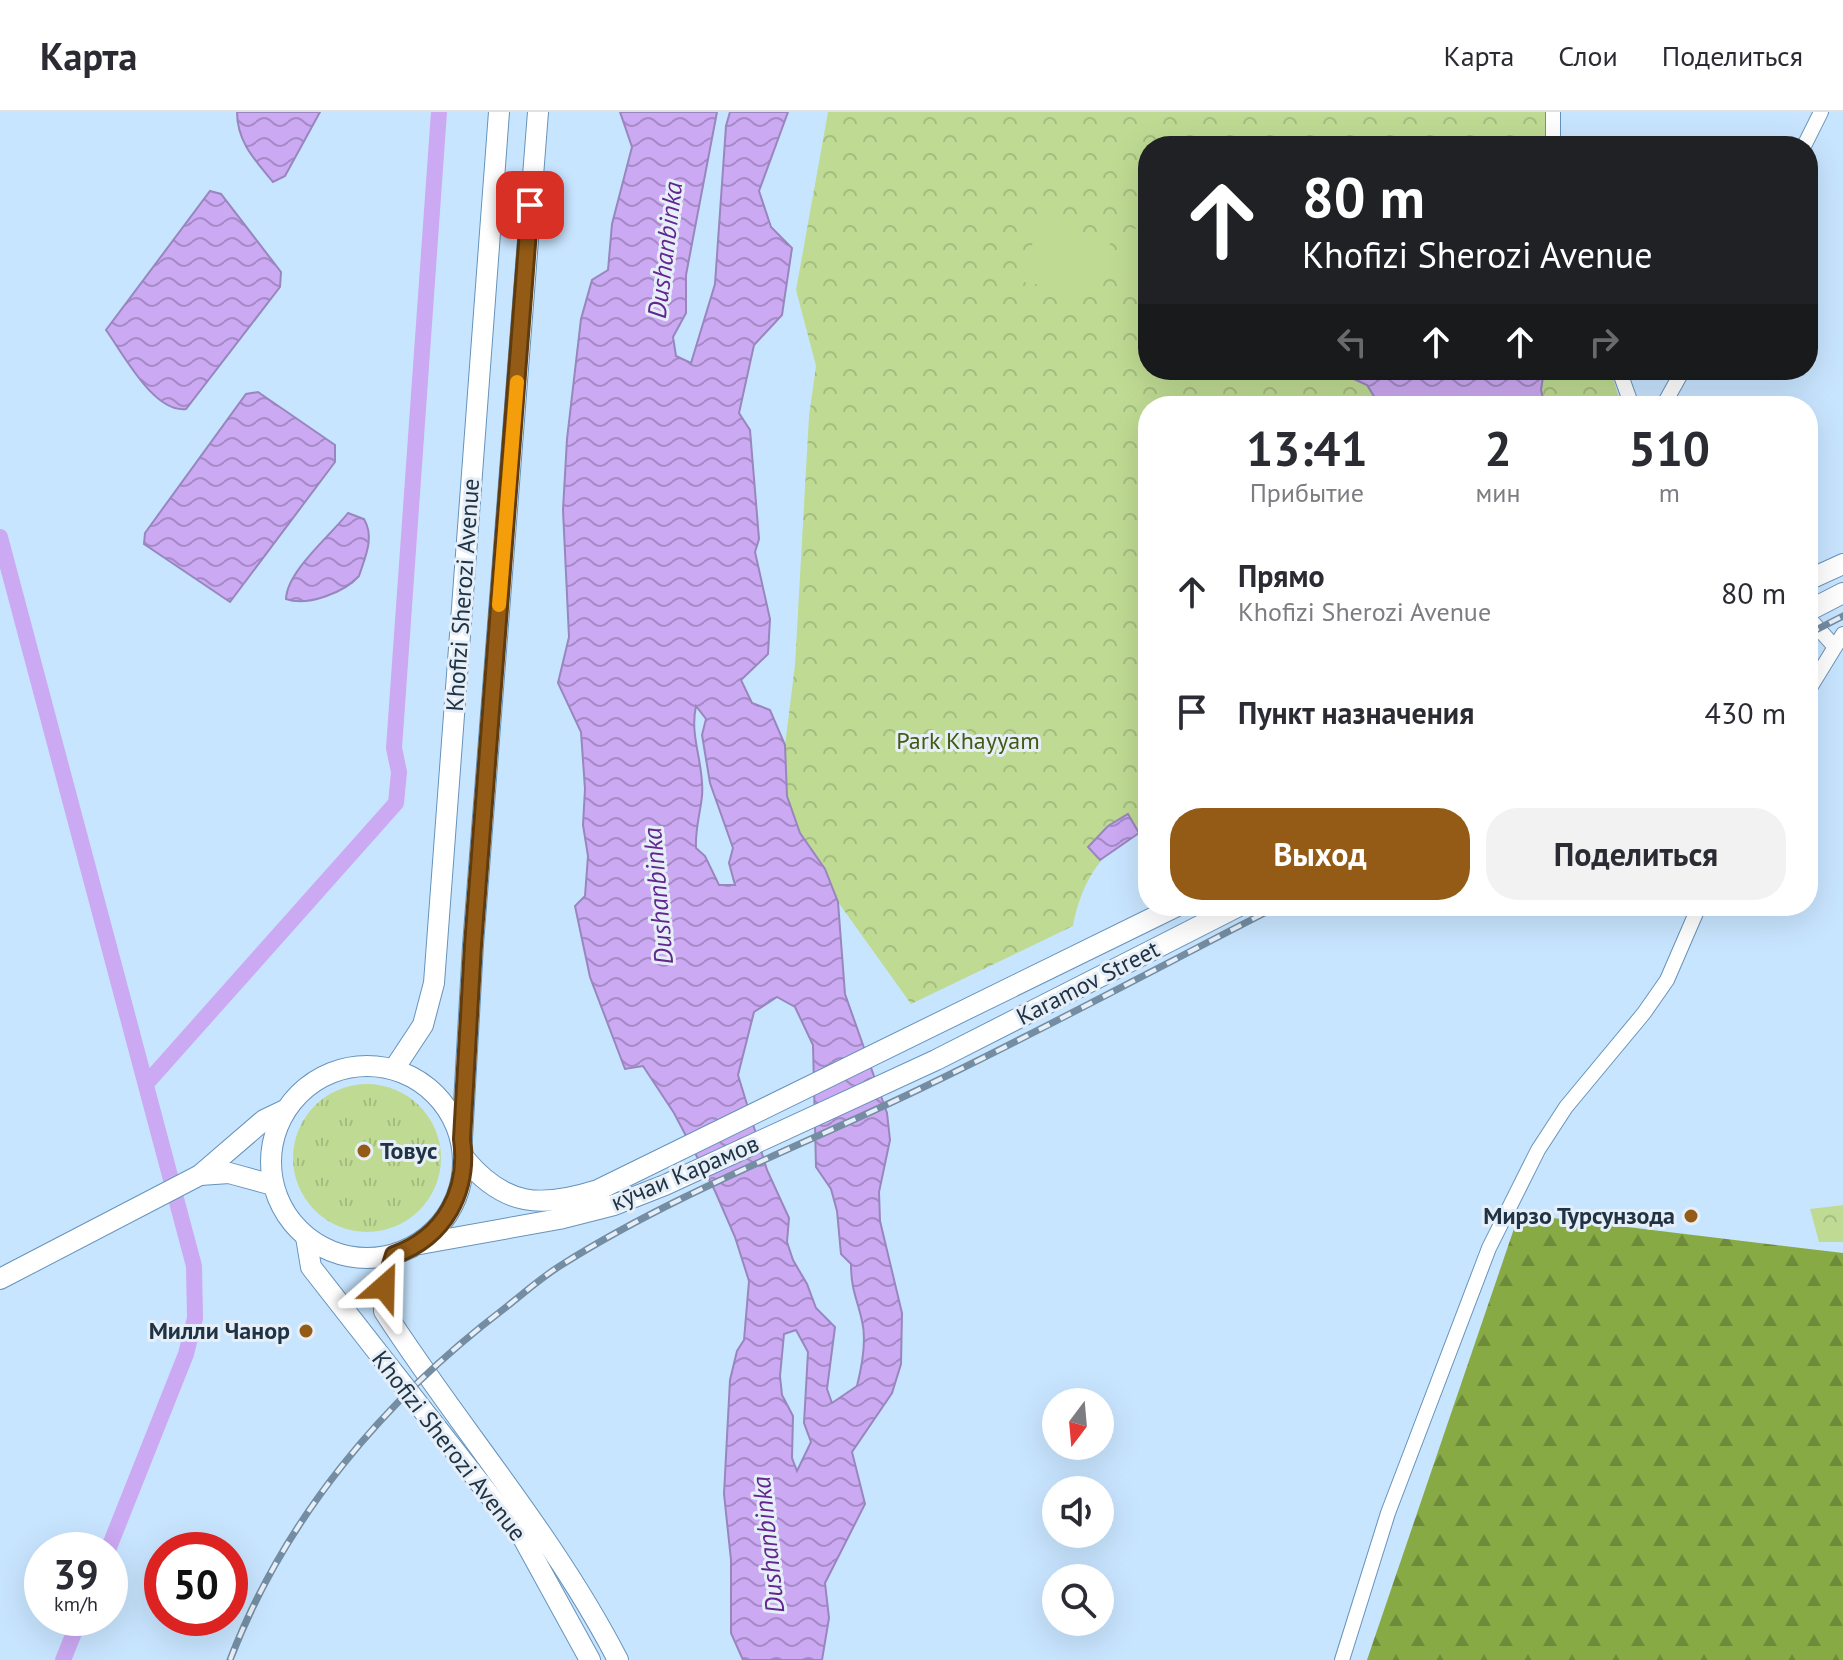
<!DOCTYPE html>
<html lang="ru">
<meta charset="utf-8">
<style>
:root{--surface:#fff;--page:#f2f2f3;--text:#2b2b33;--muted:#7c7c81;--line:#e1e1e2;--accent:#935b15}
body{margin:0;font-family:"PT Sans",sans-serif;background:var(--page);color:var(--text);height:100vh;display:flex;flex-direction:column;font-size:30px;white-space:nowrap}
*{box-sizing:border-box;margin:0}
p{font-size:26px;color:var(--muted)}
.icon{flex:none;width:44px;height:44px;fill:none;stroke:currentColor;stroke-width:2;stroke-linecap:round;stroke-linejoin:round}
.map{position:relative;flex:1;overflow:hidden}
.panel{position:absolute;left:1138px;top:284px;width:680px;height:520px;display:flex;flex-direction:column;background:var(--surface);border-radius:32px;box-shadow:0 8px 32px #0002}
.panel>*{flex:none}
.hud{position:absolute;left:1138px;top:24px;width:680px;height:244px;border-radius:32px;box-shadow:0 8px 32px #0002;background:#202124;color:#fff;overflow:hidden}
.needle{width:52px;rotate:196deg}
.tools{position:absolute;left:1042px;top:1276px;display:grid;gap:16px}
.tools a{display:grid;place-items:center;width:72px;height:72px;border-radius:50%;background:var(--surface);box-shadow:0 8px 32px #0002;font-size:40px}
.speed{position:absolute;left:24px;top:1420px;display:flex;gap:16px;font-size:40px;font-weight:700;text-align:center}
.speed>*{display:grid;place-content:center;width:104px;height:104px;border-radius:50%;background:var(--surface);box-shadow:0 8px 32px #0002;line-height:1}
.speed small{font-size:20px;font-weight:400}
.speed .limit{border:12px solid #d22;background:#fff;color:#111}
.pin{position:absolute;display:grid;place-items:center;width:68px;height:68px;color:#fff;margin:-34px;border-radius:16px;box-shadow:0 4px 12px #0006}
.me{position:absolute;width:88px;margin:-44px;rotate:25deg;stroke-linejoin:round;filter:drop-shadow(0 0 6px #0008)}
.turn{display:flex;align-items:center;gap:28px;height:168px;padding:0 32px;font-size:36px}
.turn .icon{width:104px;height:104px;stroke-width:2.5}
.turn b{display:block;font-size:56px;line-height:68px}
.lanes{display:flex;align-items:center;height:76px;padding:0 32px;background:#0003;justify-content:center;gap:40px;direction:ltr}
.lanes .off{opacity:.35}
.eta{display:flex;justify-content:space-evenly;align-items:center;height:136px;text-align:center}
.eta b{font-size:48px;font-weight:600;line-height:56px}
.primary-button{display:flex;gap:16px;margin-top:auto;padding:16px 32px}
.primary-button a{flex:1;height:92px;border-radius:32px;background:var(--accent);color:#fff;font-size:32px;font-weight:600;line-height:92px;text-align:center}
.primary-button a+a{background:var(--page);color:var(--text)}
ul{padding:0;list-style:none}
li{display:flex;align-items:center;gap:24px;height:120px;padding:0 32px}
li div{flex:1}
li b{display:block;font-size:30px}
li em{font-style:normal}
header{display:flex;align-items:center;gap:48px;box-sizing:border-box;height:112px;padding:0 40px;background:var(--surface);border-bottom:2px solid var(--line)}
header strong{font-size:38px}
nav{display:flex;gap:44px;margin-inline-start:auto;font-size:28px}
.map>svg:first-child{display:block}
.grass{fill:url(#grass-tufts)}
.forest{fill:url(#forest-firs)}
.park{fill:url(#park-crowns)}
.pitch{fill:#bfdb93}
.water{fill:url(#water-waves);stroke:#9886be;stroke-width:2;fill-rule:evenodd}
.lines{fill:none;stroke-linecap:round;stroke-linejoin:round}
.canal{stroke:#cca9f3;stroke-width:16}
.minor-casing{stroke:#6693bb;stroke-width:16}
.secondary-casing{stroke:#6693bb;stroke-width:22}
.minor{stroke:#fff;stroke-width:14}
.secondary{stroke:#fff;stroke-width:20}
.rail-casing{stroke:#748da2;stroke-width:7}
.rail{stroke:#e6eff8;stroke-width:4;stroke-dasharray:12;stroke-linecap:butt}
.route-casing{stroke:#603b0e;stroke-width:20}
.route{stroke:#935b15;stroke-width:14}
.slow{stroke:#f59e0b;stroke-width:14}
.poi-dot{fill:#935b15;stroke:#e6eff8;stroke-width:3}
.labels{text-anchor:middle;stroke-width:6;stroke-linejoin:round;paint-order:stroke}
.street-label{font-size:24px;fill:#203344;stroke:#e6eff8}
.park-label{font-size:24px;fill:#435a12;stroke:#e6eff8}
.poi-label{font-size:24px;font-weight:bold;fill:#203344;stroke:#e6eff8;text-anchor:end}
.water-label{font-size:26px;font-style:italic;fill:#61268f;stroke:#e6eff8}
</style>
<header>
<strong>Карта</strong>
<nav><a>Карта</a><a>Слои</a><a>Поделиться</a></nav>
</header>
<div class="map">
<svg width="1843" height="1548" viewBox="0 0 1843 1548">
<defs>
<pattern id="grass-tufts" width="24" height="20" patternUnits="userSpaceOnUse" patternTransform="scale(2)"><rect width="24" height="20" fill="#bfdb93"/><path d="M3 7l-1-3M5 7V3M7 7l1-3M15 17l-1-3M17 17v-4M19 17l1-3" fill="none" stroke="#a4bc80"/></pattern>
<pattern id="forest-firs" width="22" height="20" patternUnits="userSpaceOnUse" patternTransform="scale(2)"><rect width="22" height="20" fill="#87aa45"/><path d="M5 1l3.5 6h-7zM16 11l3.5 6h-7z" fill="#6e8b3b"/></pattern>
<pattern id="park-crowns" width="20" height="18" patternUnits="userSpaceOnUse" patternTransform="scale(2)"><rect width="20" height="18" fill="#bfdb93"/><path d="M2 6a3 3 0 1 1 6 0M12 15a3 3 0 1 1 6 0" fill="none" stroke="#a4bc80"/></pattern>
<pattern id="water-waves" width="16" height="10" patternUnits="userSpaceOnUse" patternTransform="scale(2)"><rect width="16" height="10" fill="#cca9f3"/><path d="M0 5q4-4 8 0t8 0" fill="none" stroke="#a58ac6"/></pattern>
</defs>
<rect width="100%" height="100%" fill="#c8e5ff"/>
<!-- grass -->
<circle class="grass" cx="367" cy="1046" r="74"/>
<!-- forest -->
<path class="forest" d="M1519,1102L1843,1141V1548H1367Z"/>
<!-- park -->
<g class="park">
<path d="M828,0H1546V34H1148V258H1611L1621,294H1148V718C1103,731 1081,771 1073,814L911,892L838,790L825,757L800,721L787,684L785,633L795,553L809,304L816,254L796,178Z"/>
<path d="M1843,1093V1130H1819L1810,1097Z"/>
</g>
<!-- pitch -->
<g class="pitch">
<path d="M1038,109L1111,127L1098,183L1023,170Z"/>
<path d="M1128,115L1148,120L1140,165L1116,159Z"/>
</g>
<!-- water -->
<g class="water">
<path d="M237,0H320L285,64L273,70C255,48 237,30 237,0Z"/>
<path d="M620,0H717L686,163V201L673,225L676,244L691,251L715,172L726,14L730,0H788L759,79L771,115L792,136L782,203L754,233L739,301L750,318L759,427L755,440L770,507L768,542L741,568L752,591L770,598L785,633L787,684L800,721L825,757L838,790L845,882L887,1001L890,1028L879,1080L880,1109L902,1201L901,1252L892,1281L852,1340L865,1392L825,1471L829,1506L822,1548H743L731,1521V1448L724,1382L730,1268L737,1239L744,1228L749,1169L735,1125L715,1079L674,1001L643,954L625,957L590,865L575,794L585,784L588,744L583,713L585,677L581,620L558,571L569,525L563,398L567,327L581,207L592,168L608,158L612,112L632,35ZM696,594L706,607L702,623L710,671L733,736L729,751L735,773H719L705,744L696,736C695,717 700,703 702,684C705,654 689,625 696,594ZM777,885L795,895L813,933L816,1055L831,1077L837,1099L841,1142L851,1152C851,1178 857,1186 862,1209C867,1229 862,1254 857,1274L832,1291L827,1277L835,1215L816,1196L807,1172L793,1148L787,1130L789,1106L767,1058L738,963L754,900ZM796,1218L808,1240L804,1311L811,1330L797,1359L792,1346L793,1304L782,1283L780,1264L784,1222Z"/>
<path d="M210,79L221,82L281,160L280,175L186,297C154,301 124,243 106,218Z"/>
<path d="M1334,258H1544L1541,278L1545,294H1380L1367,273Z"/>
<path d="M258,280L335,333V350L230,490L144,432L145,421L246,282Z"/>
<path d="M348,401L364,407C375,426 365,445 359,464C345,480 307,495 286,487C287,459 330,424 348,401Z"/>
<path d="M1128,702L1139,721L1100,748L1088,735L1108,714Z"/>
</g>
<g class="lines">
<!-- canal -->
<g class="canal">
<path d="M0,425L194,1154L195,1206L186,1242L108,1438"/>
<path d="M146,972L396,691L399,660L394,636L439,0"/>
<path d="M63,1548L80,1506"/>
</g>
<!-- minor casing -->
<g class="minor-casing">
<g id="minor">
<path d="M1553,0V34"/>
<path d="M1804,34L1821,0"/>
<path d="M1619,258L1632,294"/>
<path d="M1663,294L1683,258"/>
<path d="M1808,505L1834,534"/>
<path d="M1808,579L1843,522"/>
<path d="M1342,1548L1388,1401L1489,1136L1538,1038L1566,995L1644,901L1667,868L1699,794"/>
</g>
</g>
<!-- secondary casing -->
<g class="secondary-casing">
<g id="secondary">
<path d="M1808,468L1843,452"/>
<path d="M1808,499L1843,481"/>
<circle cx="367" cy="1050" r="96"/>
<path d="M394,957L423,913L434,871L499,0"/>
<path d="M462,1027L473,833L538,0"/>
<path d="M465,1047C505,1095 541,1096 598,1078L1177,794"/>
<path d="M200,1063L229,1061L273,1073"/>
<path d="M306,1125L311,1155L523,1426L590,1548"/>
<path d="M420,1132L559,1107L614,1093L665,1073L936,948L1239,794"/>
<path d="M394,1143L384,1175V1199C460,1317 553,1422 618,1548"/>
<path d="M0,1167L200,1063L264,1008L285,998"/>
</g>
</g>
<!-- minor -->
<use href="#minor" class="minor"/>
<!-- secondary -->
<use href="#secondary" class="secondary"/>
<!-- rail casing -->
<g class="rail-casing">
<g id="rail">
<path d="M1808,522L1843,504"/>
<path d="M230,1548C285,1405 384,1288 505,1196C524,1181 543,1164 563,1152C677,1080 807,1032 928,973C1046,916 1161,854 1278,794"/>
</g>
</g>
<!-- rail -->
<use href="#rail" class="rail"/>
</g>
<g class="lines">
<!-- route casing -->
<g class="route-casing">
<path id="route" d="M384,1175L394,1143C445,1125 469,1079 462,1027L473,833L530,93"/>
</g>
<!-- route -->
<use href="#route" class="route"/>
<!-- slow -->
<path class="slow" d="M499,493L517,270"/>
</g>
<!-- markers -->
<g class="poi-dot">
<circle cx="364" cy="1039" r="8"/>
<circle cx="1691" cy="1104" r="8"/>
<circle cx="306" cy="1219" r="8"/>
</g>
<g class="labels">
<!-- street labels -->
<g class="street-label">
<text transform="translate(463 483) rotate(-86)" y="8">Khofizi Sherozi Avenue</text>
<text transform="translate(1088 871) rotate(-27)" y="8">Karamov Street</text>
<text transform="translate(685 1061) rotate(-23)" y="8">кӯчаи Карамов</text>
<text transform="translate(449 1334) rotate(52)" y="8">Khofizi Sherozi Avenue</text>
</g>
<!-- park labels -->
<g class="park-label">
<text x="968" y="637">Park Khayyam</text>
</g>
<!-- poi labels -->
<g class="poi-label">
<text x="380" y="1047" text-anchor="start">Товус</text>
<text x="1675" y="1112">Мирзо Турсунзода</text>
<text x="290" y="1227">Милли Чанор</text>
</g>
<!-- water labels -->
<g class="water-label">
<text transform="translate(665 138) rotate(-83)" y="9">Dushanbinka</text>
<text transform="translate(658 784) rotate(-95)" y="9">Dushanbinka</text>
<text transform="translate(768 1433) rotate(-96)" y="9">Dushanbinka</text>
</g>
</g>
</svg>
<div class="tools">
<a><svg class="needle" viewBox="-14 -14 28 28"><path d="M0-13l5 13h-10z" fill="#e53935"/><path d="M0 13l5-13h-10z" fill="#7c7c81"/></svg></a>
<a><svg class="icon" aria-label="sound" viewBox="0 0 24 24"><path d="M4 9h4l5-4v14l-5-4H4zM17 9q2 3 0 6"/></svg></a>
<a><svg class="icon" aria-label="search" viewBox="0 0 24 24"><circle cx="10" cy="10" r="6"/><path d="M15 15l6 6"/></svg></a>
</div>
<div class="speed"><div>39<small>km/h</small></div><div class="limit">50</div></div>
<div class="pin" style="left:530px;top:93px;background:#d93025"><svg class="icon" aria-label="arrive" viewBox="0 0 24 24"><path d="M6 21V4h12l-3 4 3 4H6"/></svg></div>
<svg class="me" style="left:384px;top:1175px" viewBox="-20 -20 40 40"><path d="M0-17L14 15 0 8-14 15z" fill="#935b15" stroke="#fff" stroke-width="4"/></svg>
<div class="hud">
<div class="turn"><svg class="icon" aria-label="ahead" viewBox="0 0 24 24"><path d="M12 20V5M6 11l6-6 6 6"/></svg><div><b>80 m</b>Khofizi Sherozi Avenue</div></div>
<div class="lanes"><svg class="icon off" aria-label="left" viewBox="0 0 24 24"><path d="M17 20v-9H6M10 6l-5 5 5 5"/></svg><svg class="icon" aria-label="ahead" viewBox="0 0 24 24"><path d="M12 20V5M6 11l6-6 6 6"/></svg><svg class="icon" aria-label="ahead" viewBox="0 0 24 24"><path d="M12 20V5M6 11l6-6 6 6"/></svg><svg class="icon off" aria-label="right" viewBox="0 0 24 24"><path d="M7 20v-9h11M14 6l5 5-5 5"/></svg></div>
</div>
<section class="panel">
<div class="eta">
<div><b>13:41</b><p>Прибытие</p></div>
<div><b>2</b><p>мин</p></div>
<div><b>510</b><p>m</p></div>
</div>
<ul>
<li><svg class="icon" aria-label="ahead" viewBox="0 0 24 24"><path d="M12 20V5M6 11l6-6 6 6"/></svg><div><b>Прямо</b><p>Khofizi Sherozi Avenue</p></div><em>80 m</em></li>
<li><svg class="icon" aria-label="arrive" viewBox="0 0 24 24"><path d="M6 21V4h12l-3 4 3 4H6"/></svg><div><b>Пункт назначения</b></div><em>430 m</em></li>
</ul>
<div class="primary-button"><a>Выход</a><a>Поделиться</a></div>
</section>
</div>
